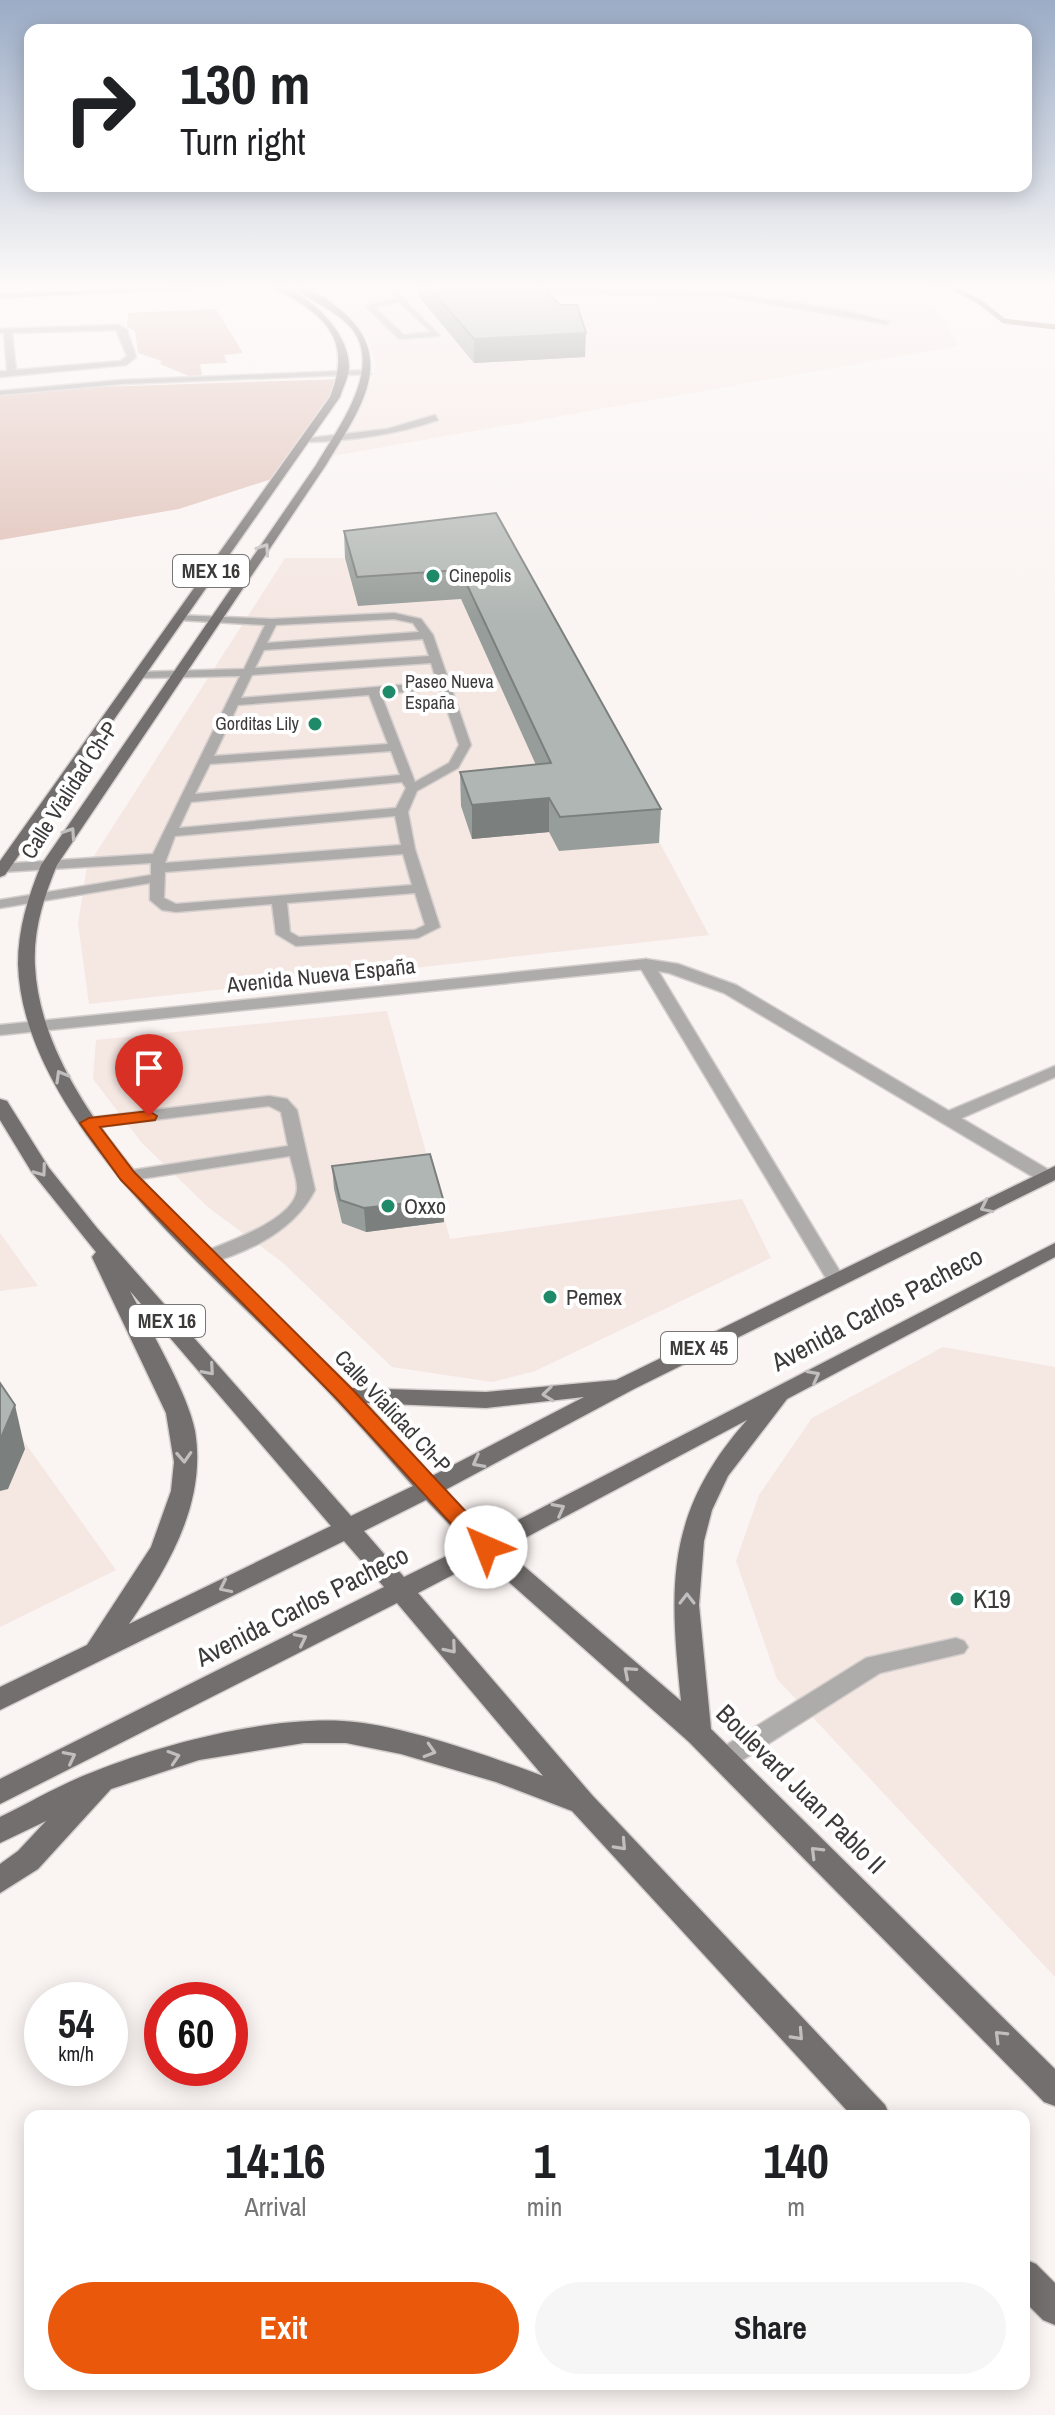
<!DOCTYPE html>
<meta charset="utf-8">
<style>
:root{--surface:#fff;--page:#f6f6f6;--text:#202124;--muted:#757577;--accent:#ea580c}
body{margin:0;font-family:"Archivo Narrow",sans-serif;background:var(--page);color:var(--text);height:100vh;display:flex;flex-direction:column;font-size:30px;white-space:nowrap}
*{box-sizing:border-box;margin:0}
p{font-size:26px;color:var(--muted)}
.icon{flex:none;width:44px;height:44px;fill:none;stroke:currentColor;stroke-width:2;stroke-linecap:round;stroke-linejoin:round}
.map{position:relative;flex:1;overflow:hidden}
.panel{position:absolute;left:24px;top:2110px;width:1006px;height:280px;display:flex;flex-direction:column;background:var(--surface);border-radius:16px;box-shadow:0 4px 20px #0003}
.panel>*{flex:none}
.banner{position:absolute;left:24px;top:24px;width:1008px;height:168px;border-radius:16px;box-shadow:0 4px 20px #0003;background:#fff;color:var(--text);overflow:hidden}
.speed{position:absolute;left:24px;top:1982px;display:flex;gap:16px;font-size:40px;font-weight:700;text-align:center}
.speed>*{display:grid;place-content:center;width:104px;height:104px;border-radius:50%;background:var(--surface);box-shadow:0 4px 20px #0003;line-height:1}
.speed small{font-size:20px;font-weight:400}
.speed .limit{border:12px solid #d22;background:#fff;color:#111}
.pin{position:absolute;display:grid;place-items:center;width:68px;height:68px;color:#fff;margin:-82px -34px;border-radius:50% 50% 50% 0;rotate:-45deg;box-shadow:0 0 8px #0007}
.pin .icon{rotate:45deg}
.me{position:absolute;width:88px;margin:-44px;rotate:316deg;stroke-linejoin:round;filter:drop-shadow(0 0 6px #0008)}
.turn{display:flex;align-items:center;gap:28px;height:168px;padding:0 24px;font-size:36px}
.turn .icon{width:104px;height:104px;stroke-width:2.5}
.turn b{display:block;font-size:56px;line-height:68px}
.eta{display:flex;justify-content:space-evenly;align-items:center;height:136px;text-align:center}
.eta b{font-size:48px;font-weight:800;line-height:56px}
.cta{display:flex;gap:16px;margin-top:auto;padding:16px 24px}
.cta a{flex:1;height:92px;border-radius:48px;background:var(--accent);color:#fff;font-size:32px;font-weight:800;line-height:92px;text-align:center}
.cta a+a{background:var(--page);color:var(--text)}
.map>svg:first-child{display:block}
.built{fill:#f5e7e2}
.green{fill:#dfbfb6}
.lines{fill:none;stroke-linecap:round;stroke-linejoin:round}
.stream{stroke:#9f8179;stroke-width:5}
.lane-casing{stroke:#d4cfcd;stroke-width:3}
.street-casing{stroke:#d4cfcd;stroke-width:3}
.secondary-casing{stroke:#d4cfcd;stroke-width:3}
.primary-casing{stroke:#d4cfcd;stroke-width:3}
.lane{fill:#aeacab;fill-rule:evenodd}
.street{fill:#aeacab;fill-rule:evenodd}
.secondary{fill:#8c8887;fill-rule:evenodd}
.primary{fill:#736f6e;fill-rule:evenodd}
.wall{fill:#979d9a}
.shaded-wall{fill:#7b7f7d}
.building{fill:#b0b6b3;stroke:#7b7f7d;stroke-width:2}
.oneway{stroke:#c0bebe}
.route{fill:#ea580c;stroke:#983908;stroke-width:2}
.poi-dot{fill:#1f8a67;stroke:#fff;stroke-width:3}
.labels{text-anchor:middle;stroke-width:8;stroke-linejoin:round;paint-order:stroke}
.far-poi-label{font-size:18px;fill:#3d3a3a;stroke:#fff;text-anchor:start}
.shield{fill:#fff;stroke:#777575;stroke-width:2}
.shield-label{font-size:20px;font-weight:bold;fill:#3d3a3a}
.street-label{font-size:22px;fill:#3d3a3a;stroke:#fff}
.poi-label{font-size:22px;fill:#3d3a3a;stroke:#fff;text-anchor:start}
.near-street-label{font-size:26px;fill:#3d3a3a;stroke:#fff}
.near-poi-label{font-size:26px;fill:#3d3a3a;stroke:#fff;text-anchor:start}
</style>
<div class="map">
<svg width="1055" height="2415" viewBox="0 0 1055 2415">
<rect width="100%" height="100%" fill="#faf4f2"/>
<!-- built -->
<g class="built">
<path d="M290,283H495L922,290L959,346L327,457L366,397L376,365L368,340L345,313L316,293Z"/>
<path d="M285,558H345L527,594L709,935L89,1004L78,923L87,867Z"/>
<path d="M387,1011L450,1239L742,1199L771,1258L535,1371L492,1382L392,1367L282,1262L209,1208L142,1143L93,1079L96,1040Z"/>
<path d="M0,1233L38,1286L0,1291Z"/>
<path d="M943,1347L1055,1367V1977L777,1679L736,1561L759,1495L812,1418Z"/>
<path d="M0,1408L116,1570L0,1627Z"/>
</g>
<!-- green -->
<g class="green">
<path d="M216,309L243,353L224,355L227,363L200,364L202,375L189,376L160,364L162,361L138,353L135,331L127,327L128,313Z"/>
<path d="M341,379L278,477L179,509L0,540V394L68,388Z"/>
</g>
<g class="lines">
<!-- stream -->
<path class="stream" d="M912,283L951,287L980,302L1004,321L1055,327"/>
<!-- lane casing -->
<g class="lane-casing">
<g id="lane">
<path d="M394,285L445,287L443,290L399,289L404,299L440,336L399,339L365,306L397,299L392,289L304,290ZM399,302L431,332L404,335L374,307Z"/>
<path d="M525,289L722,292L846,311L890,322L886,324L722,296L523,292Z"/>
<path d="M368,370L371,374L122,384L0,395V391L122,380Z"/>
<path d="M435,415L438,420C395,435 351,441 305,442L301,439L387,429Z"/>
<path d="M394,613L421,619L433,635L471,745L458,768L417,791L408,812L415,849L440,927L418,938L296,946L276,934L272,904L176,912L162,910L150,900V883L0,908V900L151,875V863L2,872L0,864L153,854L240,676L139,678L133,675L139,672L244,669L265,625L179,620L175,619V615L272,619ZM394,619L413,623L419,632L267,643L276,625ZM423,639L429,656L255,668L264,650ZM431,663L437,682L241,698L252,675ZM440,689L459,745L449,763L415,782L381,694ZM369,695L388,744L214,756L238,705ZM391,751L400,775L195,794L210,764ZM402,782L406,788L396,808L179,828L191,802ZM395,816L401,845L165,863L175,836ZM403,854L412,885L176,904L164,898L165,872ZM415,893L425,925L415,930L299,937L290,932L287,903Z"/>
<path d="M646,959L654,964L845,1280L843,1284L836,1286L827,1280L638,964Z"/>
<path d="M1055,1066V1077L953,1122L947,1123L939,1118L941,1114Z"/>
<path d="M269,1096L287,1099L297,1110L315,1190C295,1230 248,1253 206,1264L199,1262L197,1258L199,1254C224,1243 297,1220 297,1188C297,1178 292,1166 290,1156L127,1181L118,1176L127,1171L288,1146L281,1112L269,1106L89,1128L81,1123L89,1118Z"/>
<path d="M956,1638L964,1641L968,1647L964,1653L880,1673L733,1766L724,1769L715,1766L712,1759L715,1752L866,1658Z"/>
</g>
</g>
<!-- street casing -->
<g class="street-casing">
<g id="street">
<path d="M118,325L127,330L136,357L126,365L0,377V371H7L4,333H0V329ZM116,330L127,356L121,361L16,370L12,333Z"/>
<path d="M646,959L678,964L736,985L1054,1173L1055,1180L1047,1183L1040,1181L724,993L669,973L646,969L0,1035V1025Z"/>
</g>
</g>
<!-- secondary casing -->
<g class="secondary-casing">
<path id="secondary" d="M272,283L297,284L0,298V294Z"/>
</g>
<!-- primary casing -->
<g class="primary-casing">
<g id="primary">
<path d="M264,283C300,283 349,329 349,366C349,377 343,387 340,397L5,875L0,877V861L330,397C349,349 335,323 291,297C282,292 271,288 264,283Z"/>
<path d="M287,283C303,283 324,296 337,307C401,357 359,410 326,465L57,865C44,897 33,930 35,966C43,1125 246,1281 351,1388L486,1392L616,1380L1055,1166V1180L634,1389L445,1490L489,1535L1055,1243V1257L787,1399L728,1476L712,1510L704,1541L699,1605L711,1729L1055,2069V2106L1044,2102L689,1742L483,1559L418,1593L592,1795L885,2105L890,2116H852L572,1811L496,1782L401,1754L346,1743H304L199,1760L111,1789L38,1869L0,1893V1864L18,1851L46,1821L0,1843V1817C31,1802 61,1784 93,1772C164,1743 267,1717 343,1721C400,1724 489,1756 543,1776L397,1603L0,1804V1779L384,1587L344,1541L0,1710V1687L87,1645L151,1547L171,1491L174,1462L166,1413L92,1257L96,1252L31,1171L0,1120V1099L7,1101L49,1168L97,1228L351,1516L413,1486C370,1437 328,1389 281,1344C187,1251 22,1107 18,964C18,929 28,897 41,865L316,465C339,426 391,359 343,320C326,305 302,297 287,283ZM130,1291L331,1526L129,1624C168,1567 207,1503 195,1431C188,1393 149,1328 130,1291ZM584,1397L432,1476L366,1403L486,1408ZM747,1420C665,1513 669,1585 681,1701L504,1549ZM426,1500L469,1545L404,1577L364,1531Z"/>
<path d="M1024,2259L1036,2264L1055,2283V2325L1043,2320L1024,2301Z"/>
</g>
</g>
<!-- lane -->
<use href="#lane" class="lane"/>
<!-- street -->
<use href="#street" class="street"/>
<!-- secondary -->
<use href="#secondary" class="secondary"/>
<!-- primary -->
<use href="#primary" class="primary"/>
</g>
<!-- wall -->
<g class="wall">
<path d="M418,283H538L585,357L474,363L419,297Z"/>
<path d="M496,513L661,809L659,843L559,851L549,832L472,839L461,806L460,772L536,765L461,599L358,606L345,558L344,531Z"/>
<path d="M332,1166L444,1222L366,1232L342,1223L334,1189Z"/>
</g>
<!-- shaded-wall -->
<g class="shaded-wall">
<path d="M586,333L585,357L474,363V339Z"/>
<path d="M549,798V832L472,839V805Z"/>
<path d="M443,1199L444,1222L366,1232L364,1208Z"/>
<path d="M15,1405L25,1449L8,1489L0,1491V1440Z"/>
</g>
<!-- building -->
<g class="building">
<path d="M425,283H538L560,305H577L586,333L474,339Z"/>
<path d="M496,513L661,809L560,817L549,798L472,805L460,772L551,763L460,570L357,577L344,531Z"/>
<path d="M430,1154L443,1199L364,1208L340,1200L332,1166Z"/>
<path d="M0,1383L15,1405L0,1440Z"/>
</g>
<!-- one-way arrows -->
<defs><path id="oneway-chevron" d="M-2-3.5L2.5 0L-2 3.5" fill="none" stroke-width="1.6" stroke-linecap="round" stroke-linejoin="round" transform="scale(2)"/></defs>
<g class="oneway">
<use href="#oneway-chevron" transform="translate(264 549) rotate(-56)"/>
<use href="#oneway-chevron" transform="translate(70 833) rotate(-56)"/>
<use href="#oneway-chevron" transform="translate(61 1076) rotate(-120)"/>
<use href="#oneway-chevron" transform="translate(41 1171) rotate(54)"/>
<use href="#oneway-chevron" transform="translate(986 1207) rotate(154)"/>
<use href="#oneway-chevron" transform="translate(209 1370) rotate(49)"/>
<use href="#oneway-chevron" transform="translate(814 1376) rotate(-28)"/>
<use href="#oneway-chevron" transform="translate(548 1394) rotate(174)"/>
<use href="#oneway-chevron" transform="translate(184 1457) rotate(87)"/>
<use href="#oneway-chevron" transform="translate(478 1462) rotate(152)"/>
<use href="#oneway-chevron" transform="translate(559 1509) rotate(-28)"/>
<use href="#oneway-chevron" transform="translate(225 1587) rotate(154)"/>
<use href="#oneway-chevron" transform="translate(687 1599) rotate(-90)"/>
<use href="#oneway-chevron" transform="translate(301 1639) rotate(-27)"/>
<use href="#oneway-chevron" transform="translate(451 1648) rotate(50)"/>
<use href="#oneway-chevron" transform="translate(629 1672) rotate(-139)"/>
<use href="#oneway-chevron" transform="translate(430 1751) rotate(17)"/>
<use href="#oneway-chevron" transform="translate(70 1757) rotate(-27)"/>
<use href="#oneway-chevron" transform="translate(174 1757) rotate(-18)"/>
<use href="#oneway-chevron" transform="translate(621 1845) rotate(47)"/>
<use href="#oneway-chevron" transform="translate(816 1852) rotate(-135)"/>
<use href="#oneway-chevron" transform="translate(798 2035) rotate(47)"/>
<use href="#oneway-chevron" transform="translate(1000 2036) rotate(-135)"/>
</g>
<!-- sky -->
<linearGradient id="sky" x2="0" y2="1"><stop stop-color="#9bacc6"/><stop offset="0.46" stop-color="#fdfaf9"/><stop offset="1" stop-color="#fdfaf9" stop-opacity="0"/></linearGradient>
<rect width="1055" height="621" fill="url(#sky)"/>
<!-- route -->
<path class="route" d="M149,1111L157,1116L155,1120L100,1127L134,1172L353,1390L494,1542L497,1547L494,1553L486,1556L478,1553L338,1400L121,1180L80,1123L89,1118Z"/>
<!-- markers -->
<g class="poi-dot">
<circle cx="433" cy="576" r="8"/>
<circle cx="389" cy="692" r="8"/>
<circle cx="315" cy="724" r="8"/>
<circle cx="388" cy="1206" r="8"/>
<circle cx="550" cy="1297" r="8"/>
<circle cx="957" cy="1599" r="8"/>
</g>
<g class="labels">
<!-- far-poi labels -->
<g class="far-poi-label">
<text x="449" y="582">Cinepolis</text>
<text x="405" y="688">Paseo Nueva<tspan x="405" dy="21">España</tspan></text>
<text x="299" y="730" text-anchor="end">Gorditas Lily</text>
</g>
<!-- shield labels -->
<g class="shield">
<rect x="173" y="555" width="76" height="32" rx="6"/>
<rect x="129" y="1305" width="76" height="32" rx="6"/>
<rect x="661" y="1332" width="76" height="32" rx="6"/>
</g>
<g class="shield-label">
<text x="211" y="578">MEX 16</text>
<text x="167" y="1328">MEX 16</text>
<text x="699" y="1355">MEX 45</text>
</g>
<!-- street labels -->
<g class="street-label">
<text transform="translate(69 790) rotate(-57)" y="8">Calle Vialidad Ch-P</text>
<text transform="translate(321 975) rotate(-6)" y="8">Avenida Nueva España</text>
<text transform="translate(393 1411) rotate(47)" y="8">Calle Vialidad Ch-P</text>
</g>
<!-- poi labels -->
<g class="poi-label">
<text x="404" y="1214">Oxxo</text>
<text x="566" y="1305">Pemex</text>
</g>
<!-- near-street labels -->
<g class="near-street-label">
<text transform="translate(877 1309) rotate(-28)" y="9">Avenida Carlos Pacheco</text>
<text transform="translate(302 1606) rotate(-27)" y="9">Avenida Carlos Pacheco</text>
<text transform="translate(801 1789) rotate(45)" y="9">Boulevard Juan Pablo II</text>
</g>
<!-- near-poi labels -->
<g class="near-poi-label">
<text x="973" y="1608">K19</text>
</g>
</g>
</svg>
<div class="speed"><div>54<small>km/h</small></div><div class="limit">60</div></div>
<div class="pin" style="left:149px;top:1116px;background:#d93025"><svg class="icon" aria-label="arrive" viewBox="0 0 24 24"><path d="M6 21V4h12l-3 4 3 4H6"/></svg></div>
<svg class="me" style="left:486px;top:1547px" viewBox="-20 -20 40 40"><circle r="19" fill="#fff"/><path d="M0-13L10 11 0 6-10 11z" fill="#ea580c"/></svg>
<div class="banner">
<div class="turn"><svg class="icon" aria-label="right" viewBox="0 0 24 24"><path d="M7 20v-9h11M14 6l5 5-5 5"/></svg><div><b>130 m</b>Turn right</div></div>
</div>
<section class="panel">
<div class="eta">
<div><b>14:16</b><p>Arrival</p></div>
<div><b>1</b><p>min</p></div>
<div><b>140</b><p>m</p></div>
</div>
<div class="cta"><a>Exit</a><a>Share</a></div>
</section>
</div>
